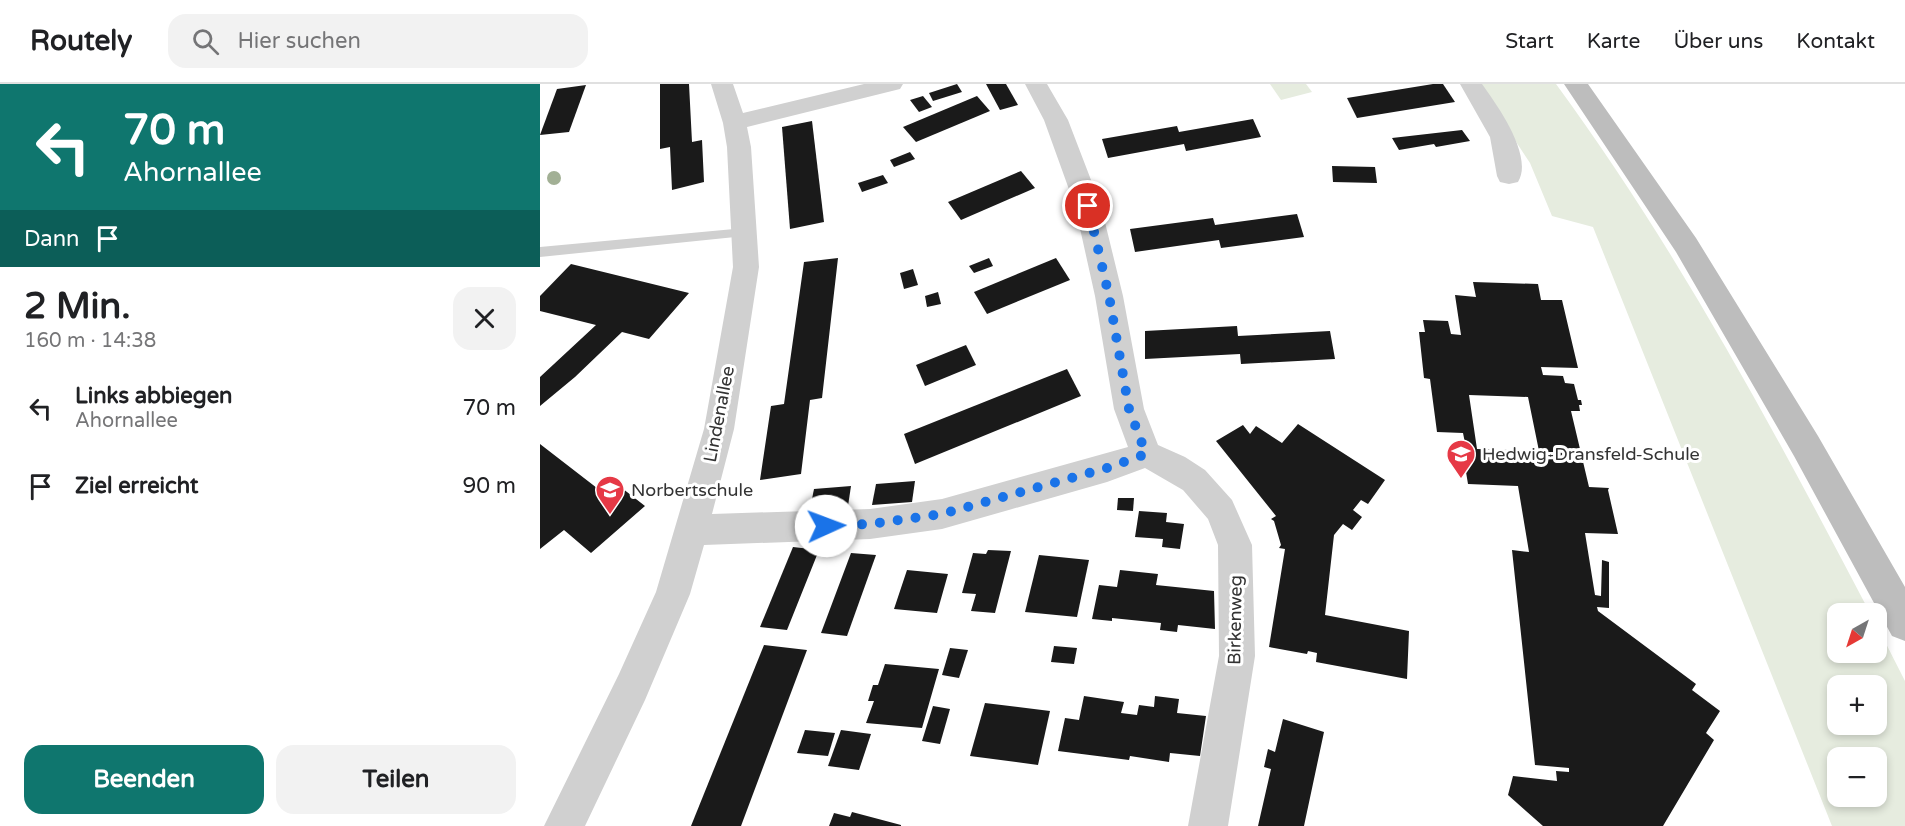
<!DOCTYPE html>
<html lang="de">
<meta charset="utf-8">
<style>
:root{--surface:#fff;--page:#f2f2f2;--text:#202124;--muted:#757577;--line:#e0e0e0;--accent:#0f766e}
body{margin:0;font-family:"Varela Round",sans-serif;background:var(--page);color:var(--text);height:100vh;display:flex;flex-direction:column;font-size:22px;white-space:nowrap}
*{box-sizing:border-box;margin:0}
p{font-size:20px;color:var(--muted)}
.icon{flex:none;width:33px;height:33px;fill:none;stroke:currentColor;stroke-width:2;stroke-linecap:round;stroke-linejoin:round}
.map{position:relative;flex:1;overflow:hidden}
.drawer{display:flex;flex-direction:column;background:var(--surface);width:540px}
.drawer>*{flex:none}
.banner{background:#0f766e;color:#fff;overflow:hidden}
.needle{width:39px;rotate:219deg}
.fabs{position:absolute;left:1287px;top:519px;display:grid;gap:12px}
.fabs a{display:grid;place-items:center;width:60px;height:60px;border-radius:12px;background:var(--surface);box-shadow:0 3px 9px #0003;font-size:30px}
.pin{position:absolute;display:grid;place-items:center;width:51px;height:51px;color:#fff;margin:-26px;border:3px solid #fff;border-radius:50%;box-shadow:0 2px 6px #0007}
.me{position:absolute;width:66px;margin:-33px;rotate:88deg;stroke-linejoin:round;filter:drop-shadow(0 0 4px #0008)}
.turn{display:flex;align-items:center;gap:21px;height:126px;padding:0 24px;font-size:27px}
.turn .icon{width:78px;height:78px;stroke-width:2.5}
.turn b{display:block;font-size:42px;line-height:51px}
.then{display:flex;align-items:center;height:57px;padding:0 24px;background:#0003;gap:12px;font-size:22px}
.round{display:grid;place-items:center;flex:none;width:63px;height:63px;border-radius:18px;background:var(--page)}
.summary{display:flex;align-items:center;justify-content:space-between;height:102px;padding:0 24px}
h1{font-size:36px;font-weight:700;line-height:45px}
.button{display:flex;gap:12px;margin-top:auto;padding:12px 24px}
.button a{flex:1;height:69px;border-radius:18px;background:var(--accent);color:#fff;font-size:24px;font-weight:700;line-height:69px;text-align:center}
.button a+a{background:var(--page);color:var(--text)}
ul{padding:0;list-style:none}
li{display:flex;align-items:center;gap:18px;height:78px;padding:0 24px}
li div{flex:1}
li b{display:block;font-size:22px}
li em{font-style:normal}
header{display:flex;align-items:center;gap:36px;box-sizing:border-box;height:84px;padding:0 30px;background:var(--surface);border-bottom:2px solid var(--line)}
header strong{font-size:28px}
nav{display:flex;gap:33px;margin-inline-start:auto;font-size:21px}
.search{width:420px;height:54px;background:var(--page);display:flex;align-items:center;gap:15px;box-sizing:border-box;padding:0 21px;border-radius:18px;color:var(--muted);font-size:22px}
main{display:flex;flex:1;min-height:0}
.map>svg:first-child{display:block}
.green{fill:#e6ecdf;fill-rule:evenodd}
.building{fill:#1a1a1a;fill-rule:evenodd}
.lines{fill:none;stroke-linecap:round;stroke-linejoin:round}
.service{fill:#d0d0d0;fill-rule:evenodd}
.minor{fill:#d0d0d0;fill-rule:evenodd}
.secondary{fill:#bdbdbd;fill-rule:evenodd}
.tree{fill:#a2b095}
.route{stroke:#1a73e8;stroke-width:10;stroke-dasharray:0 18}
.labels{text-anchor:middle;stroke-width:6;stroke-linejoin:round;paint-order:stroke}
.street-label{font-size:18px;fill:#333;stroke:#fff}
.poi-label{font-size:18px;fill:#333;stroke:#fff;text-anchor:start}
</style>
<header>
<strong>Routely</strong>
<div class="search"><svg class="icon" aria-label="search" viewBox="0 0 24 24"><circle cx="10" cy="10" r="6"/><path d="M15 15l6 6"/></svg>Hier suchen</div>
<nav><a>Start</a><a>Karte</a><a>Über uns</a><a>Kontakt</a></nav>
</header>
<main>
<section class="drawer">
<div class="banner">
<div class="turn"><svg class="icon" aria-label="left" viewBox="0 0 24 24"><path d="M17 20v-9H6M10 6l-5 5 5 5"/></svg><div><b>70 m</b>Ahornallee</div></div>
<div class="then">Dann<svg class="icon" aria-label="arrive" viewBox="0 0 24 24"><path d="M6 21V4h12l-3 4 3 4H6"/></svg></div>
</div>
<div class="summary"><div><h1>2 Min.</h1><p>160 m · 14:38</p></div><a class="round"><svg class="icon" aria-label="close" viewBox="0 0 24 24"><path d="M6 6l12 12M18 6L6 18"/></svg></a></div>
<ul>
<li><svg class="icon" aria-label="left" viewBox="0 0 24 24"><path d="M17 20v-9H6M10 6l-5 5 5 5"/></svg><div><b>Links abbiegen</b><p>Ahornallee</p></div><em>70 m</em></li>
<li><svg class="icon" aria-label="arrive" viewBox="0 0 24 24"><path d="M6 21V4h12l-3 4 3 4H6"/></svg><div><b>Ziel erreicht</b></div><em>90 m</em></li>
</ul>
<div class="button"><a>Beenden</a><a>Teilen</a></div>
</section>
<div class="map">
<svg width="1365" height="742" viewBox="0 0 1365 742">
<rect width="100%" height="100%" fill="#fff"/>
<!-- green -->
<g class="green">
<path d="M730,0H766L772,8L741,16Z"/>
<path d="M938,0H1016C1138,166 1235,348 1330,529L1298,530V568H1336L1337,542L1365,597V742H1292L1053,143L1012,132L990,79ZM1298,602H1336V640H1298ZM1298,674H1336V712H1298Z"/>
</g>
<!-- building -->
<g class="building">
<path d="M120,0H149L152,58L162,56L164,98L132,106L130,63L120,65Z"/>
<path d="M417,0L422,8L393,17L389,9Z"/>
<path d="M446,0H466L478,21L460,26Z"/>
<path d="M893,0H903L915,18L817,34L807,14Z"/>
<path d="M46,1L29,48L0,51L17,5Z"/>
<path d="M383,12L392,23L379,28L370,16Z"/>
<path d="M437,12L450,27L376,58L363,43Z"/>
<path d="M713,35L721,53L646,67L644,60L568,74L562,55L637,42L639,48Z"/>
<path d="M272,37L284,138L250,145L242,43Z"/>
<path d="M922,46L930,57L896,63L894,60L859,66L852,54Z"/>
<path d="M370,68L375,75L354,83L350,76Z"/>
<path d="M792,82L835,83L837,99L793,98Z"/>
<path d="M481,87L495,104L421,136L408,118Z"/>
<path d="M343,91L348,99L322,108L318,99Z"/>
<path d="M757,130L764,153L681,164L679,156L595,168L590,145L673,134L675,141Z"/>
<path d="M298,174L282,314L270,316L261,390L220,396L231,322L244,320L264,178Z"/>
<path d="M449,174L453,182L434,189L429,182Z"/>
<path d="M516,174L530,196L447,230L434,208Z"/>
<path d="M31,180L149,209L109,255L82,248L35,293L0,322V293L56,241L0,227V212Z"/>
<path d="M373,185L378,201L364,205L360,189Z"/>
<path d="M933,198L998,200L1001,216H1022L1038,284L1001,283L1003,291L1023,292L1025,299L1034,300L1038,316H1041L1042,321H1039L1040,327H1031L1049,403L1069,404L1068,406L1078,450L1045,449L1055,511L1061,512L1062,476L1069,478V524L1057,523L1058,527L1156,600L1152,606L1180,627L1166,649L1174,656L1123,742H1003L968,711L973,692L1017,697L1016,687L1029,688V684L995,681L972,466L989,468L978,402L928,400L922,364H926L923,349L897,348L890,295L884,294L879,248H885L883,236L908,237L911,250L921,251L915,211L936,213ZM929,311L988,313L999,367L937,365Z"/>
<path d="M398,208L401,220L387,223L385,212Z"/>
<path d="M697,242L698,252L790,247L795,275L701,280L700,270L605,275V247Z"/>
<path d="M426,261L436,281L385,302L376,281Z"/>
<path d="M527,285L541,312L375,380L364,350Z"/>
<path d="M758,340L845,396L828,420L821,416L813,426L822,433L812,446L803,440L794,451L785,531L869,547L867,595L776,578L777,569L768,567L767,570L729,563L745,465L739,464L741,461L734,437L731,435L736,432L676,357L703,341L710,350L716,342L742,359Z"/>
<path d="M0,360L66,411L78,401L105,422L51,469L24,446L0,465Z"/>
<path d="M375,397L372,418L332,421L336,400Z"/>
<path d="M311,402L308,422L270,425L274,405Z"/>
<path d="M578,414H594L593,427L577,426Z"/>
<path d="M599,427L627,429L626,438L644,440L640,465L622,463L623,455L595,453Z"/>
<path d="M253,463L279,466L247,546L220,543Z"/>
<path d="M448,466L471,467L455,529L431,527L436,510L422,509L433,469L446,470Z"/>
<path d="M311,469L336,471L307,552L281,549Z"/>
<path d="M499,471L549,476L537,533L485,528Z"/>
<path d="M367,486L408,490L397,529L354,525Z"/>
<path d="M580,486L618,490L616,501L674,507L675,545L638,541L637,548L620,546L621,539L572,534V537L552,535L559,501L577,503Z"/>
<path d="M224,561L267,566L201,742H151Z"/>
<path d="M514,562L537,564L534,580L511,578Z"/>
<path d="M410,564L428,566L419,594L402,591Z"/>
<path d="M345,580L399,585L382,644L326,639L334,617H328L333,601H338Z"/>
<path d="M544,612L584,618L581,629L597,631L599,621L614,623L615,612L639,615L637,629L666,632L660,672L630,669L629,678L590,672L589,676L518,667L525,634L539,636Z"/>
<path d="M445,619L510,627L498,681L430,672Z"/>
<path d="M393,622L410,625L400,660L382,657Z"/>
<path d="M743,635L784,648L764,742H718L731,685L724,683L728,665L735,668Z"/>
<path d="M265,646L295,649L288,672L257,669Z"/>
<path d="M301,646L331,650L319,686L288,682Z"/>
<path d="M312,728L361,741V742H289L294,729L310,733Z"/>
</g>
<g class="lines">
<!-- service -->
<path class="service" d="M205,144L211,148L205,152L0,173V163Z"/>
<!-- minor -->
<g class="minor">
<path d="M171,0H193L203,29L324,0H363L360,5L207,43L211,63L219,183L194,345L172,430L330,425L402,415L588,363L574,325L555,212L535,122L504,36L485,0H507L528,36L561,122L583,212L604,325L618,361L645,373L665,386L692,416L712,461L715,572L688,742H648L679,572L678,461L668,435L643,406L605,384L567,398L402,445L330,455L164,461L150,510L105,616L45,742H4L79,590L116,508L164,345L193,183L187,63L183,39Z"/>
<path d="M920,0H942C957,21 994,72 978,98L969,100L960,98L957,92L950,53Z"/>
</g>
<!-- secondary -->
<path class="secondary" d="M1024,0H1048L1156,154L1278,352L1365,503V557L1352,552L1254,372L1136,168Z"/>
</g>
<!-- trees -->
<circle class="tree" cx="14" cy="94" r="7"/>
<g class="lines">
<!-- route -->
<path class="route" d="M286,442L330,440L402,430L567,384L606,370L589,325L569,212L548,122"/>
</g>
<!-- icons -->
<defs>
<g id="school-pin" transform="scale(1.5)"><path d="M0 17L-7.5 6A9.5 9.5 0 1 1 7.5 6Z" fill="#e63946" stroke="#fff"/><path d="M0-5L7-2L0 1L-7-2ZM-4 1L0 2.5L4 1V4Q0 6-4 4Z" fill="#fff"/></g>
</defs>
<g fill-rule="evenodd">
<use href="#school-pin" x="921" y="370"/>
<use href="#school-pin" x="70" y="406"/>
</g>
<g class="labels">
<!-- street labels -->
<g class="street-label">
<text transform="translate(179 330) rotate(-79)" y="6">Lindenallee</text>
<text transform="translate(695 536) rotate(-89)" y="6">Birkenweg</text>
</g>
<!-- poi labels -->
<g class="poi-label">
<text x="942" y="376">Hedwig-Dransfeld-Schule</text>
<text x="91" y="412">Norbertschule</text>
</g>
</g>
</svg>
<div class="fabs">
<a><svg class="needle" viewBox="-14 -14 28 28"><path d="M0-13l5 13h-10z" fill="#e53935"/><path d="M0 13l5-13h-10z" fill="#757577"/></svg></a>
<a>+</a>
<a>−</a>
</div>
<div class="pin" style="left:548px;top:122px;background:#d93025"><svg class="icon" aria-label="arrive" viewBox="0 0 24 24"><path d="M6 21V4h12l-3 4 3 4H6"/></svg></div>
<svg class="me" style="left:286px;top:442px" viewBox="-20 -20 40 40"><circle r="19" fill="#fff"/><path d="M0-13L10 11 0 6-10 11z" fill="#1a73e8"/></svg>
</div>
</main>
